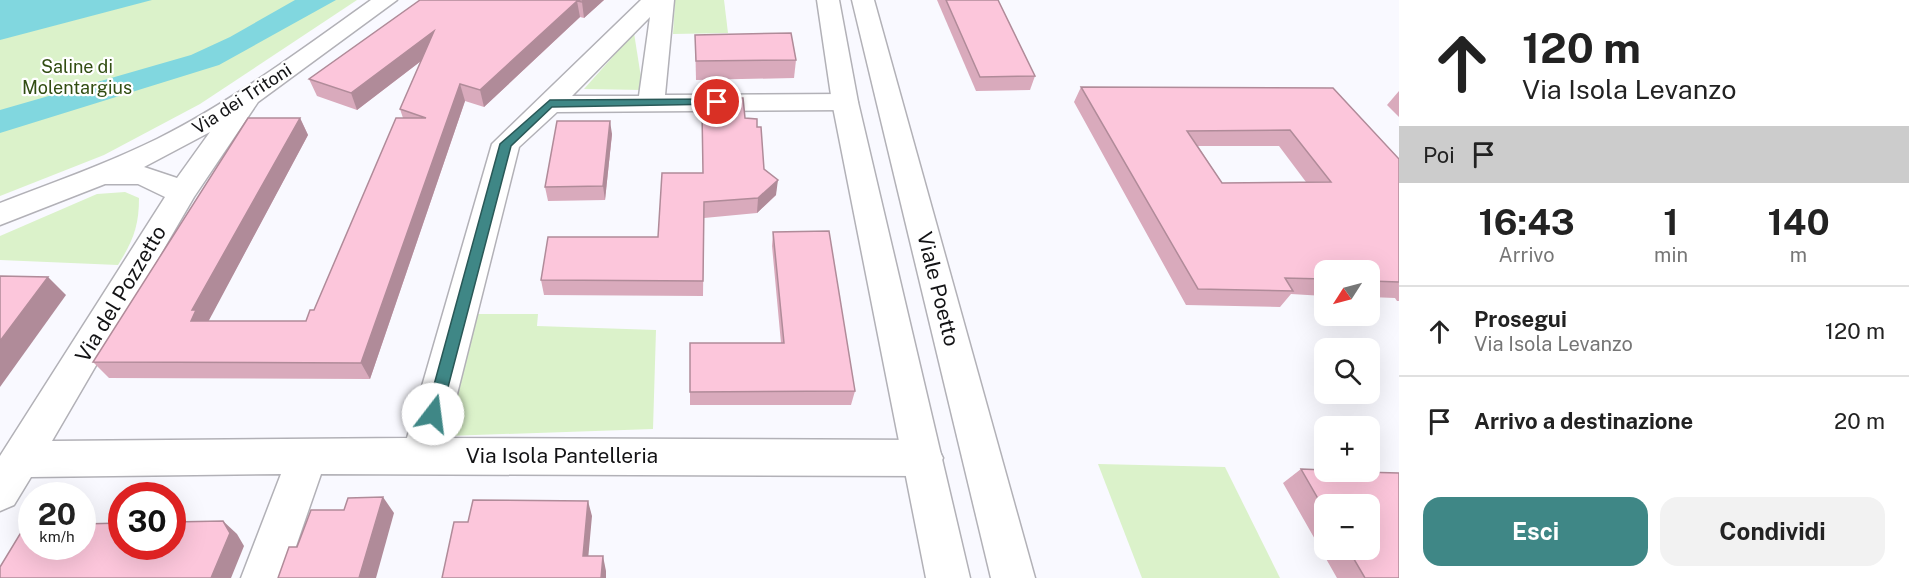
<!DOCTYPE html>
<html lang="it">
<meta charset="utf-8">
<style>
:root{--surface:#fff;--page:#f2f2f2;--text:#222;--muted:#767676;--line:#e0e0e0;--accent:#3f8786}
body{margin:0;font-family:"Public Sans",sans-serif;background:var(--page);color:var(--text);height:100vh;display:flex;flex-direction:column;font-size:22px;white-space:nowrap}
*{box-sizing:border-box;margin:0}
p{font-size:20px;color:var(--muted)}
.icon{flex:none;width:33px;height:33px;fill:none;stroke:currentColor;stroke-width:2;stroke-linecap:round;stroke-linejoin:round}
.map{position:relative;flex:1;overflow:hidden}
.panel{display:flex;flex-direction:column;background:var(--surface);width:510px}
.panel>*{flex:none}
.banner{background:#fff;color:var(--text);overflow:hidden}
.needle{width:39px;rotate:234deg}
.buttons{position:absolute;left:1314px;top:260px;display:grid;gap:12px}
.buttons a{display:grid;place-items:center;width:66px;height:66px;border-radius:12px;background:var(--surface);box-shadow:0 6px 24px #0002;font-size:30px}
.speed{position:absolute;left:18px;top:482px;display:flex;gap:12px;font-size:30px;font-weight:700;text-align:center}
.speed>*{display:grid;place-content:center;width:78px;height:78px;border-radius:50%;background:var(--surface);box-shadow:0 6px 24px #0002;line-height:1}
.speed small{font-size:15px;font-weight:400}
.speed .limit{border:9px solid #d22;background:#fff;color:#111}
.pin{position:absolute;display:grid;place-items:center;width:51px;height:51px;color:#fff;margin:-26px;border:3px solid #fff;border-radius:50%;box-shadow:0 2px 6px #0007}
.me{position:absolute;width:66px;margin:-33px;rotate:15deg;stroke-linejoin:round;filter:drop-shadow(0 0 4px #0008)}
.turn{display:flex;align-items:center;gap:21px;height:126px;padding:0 24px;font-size:27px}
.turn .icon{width:78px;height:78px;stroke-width:2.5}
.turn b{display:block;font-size:42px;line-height:51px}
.then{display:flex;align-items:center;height:57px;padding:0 24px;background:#0003;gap:12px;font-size:22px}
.eta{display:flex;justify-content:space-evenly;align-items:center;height:102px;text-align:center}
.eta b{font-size:36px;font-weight:700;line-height:42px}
.primary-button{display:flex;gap:12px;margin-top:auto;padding:12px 24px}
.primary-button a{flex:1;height:69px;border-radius:18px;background:var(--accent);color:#fff;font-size:24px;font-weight:700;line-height:69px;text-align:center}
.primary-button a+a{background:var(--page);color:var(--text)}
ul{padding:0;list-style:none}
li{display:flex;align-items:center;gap:18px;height:90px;padding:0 24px;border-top:2px solid var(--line)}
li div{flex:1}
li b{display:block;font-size:22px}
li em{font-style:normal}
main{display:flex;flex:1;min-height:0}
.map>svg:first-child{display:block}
.green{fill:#dbf2ca}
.water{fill:#81d7df}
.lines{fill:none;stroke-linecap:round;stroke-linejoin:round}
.minor-casing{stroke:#b2b1b7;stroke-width:3}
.major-casing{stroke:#b2b1b7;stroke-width:3}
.minor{fill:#fff;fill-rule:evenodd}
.major{fill:#fff;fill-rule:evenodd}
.wall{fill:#d9aabc;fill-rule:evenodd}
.shaded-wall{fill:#b08b99}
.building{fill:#fcc6db;stroke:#b08b99;stroke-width:1.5;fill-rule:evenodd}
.route{fill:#3f8786;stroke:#295857;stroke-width:1.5}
.labels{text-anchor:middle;stroke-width:4.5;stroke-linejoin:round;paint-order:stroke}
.far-park-label{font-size:18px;fill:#314d12;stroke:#fff}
.far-street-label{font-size:18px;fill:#131315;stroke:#fff}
.street-label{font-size:21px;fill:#131315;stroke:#fff}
</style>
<main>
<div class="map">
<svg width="1399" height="578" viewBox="0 0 1399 578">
<rect width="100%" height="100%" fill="#f9f9ff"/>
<!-- green -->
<g class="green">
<path d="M0,0H357L200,104L104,155L0,196Z"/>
<path d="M675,0H724L728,33L673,34Z"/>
<path d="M634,33L643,90L584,89Z"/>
<path d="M125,192L139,198C139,226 133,241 118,265L0,260V236L97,194Z"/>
<path d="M473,314H538L537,326L656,330L653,429L447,436Z"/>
<path d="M1098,464L1225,467L1280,578H1142Z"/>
</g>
<!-- water -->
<g class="water">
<path d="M0,0H152L0,40Z"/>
<path d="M295,0H336L219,65L0,133V110L191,55L230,37Z"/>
</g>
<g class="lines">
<!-- minor casing -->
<g class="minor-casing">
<path id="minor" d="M371,0H397L258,102L194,197L52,441L407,438L492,144L641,0H674L665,95L845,94L854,96L858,102L854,108L845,110L557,112L519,147L446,438L923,440L937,446L943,458L937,470L923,476L321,474L285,578H241L281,474L31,477L14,505L0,511V456L165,197L138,184H105L0,225V203C52,183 106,164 157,139C233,101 302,49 371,0ZM650,17L639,96H572ZM210,132L177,178L144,167Z"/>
</g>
<!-- major casing -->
<g class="major-casing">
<g id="major">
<path d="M817,0H839L858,102L970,578H926L832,102Z"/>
<path d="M852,0H874L1035,578H991Z"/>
</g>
</g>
<!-- minor -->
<use href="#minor" class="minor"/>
<!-- major -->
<use href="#major" class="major"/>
</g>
<!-- wall -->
<g class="wall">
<path d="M420,0H604L584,18L580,17L484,107L465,101L370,379L109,378L93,362L300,118L308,135L208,321H306L314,310L403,118L400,109L421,61L357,110L317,96L309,79Z"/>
<path d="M937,0H998L1035,76L1030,90L976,91Z"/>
<path d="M695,35L796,60L794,78L696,80Z"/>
<path d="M1081,87L1333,88L1399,159V301H1397L1395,298L1370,297V270H1324V296L1291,294L1280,307L1186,305L1074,102ZM1198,146H1279L1306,182L1222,183Z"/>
<path d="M1399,91V117L1387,105Z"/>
<path d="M745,118L757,127L764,169L776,195L757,213L704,218L703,296L544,295L541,280L658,237L703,173Z"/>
<path d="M612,134L605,200L548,201L545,187Z"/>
<path d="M773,232L855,391L851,405H690V343H781L772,246Z"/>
<path d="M1301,469L1399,578H1337L1283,483ZM1324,504L1370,549H1324Z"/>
</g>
<!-- shaded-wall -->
<g class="shaded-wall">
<path d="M584,0H604L584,18L582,2Z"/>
<path d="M577,1L580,17L484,107L480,90Z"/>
<path d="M434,31L438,48L357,110L351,93Z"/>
<path d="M460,84L465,101L370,379L361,363Z"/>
<path d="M300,118L308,135L207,324L191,321L192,310Z"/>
<path d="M610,121L612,134L605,200L603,186Z"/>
<path d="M778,180L776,195L757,213L758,198Z"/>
<path d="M48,277L66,295L0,387V341Z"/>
<path d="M383,497L394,513L376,578H359Z"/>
<path d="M588,501L592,516L587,571L583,556Z"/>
<path d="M223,521L237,534L244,546L231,578H211Z"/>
<path d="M603,556L606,571V578H601Z"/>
</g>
<!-- building -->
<g class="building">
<path d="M420,0H584L582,2L577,1L480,90L460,84L361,363L93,362L248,118H300L192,310H196L191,321H306L310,310H314L396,118H426L400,109L434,31L351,93L309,79Z"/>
<path d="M946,0H998L1035,76L980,77Z"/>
<path d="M791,33L796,60L696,61L695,35Z"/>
<path d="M1081,87L1333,88L1399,159V282L1370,281V270H1324V279L1285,278L1293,291L1198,289ZM1290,130L1331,182L1222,183L1187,131Z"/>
<path d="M721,98H743L745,118L757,119V127H761L764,169L778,180L758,198L704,202L703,281L541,280L548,237H658L662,173H703L702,111Z"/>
<path d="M557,121H610L603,186L545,187Z"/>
<path d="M829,231L855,391L690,392V343H784L773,232Z"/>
<path d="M0,276L48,277L0,341Z"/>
<path d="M1301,469L1324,470V471L1399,473V578H1365L1348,549H1370V504H1324V509Z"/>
<path d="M383,497L359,578H278L289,547H297L311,510H344L348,498Z"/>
<path d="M473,500L588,501L583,556H603L601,578H442L454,522H468Z"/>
<path d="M223,521L230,533L211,578H0V567L20,534L32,526V546H82V524L122,523V546H172V522Z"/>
</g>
<!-- route -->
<path class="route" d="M717,99L723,102L721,104L552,107L511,146L441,414L439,419H428L426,414L500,144L550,100Z"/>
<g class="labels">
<!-- far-park labels -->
<g class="far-park-label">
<text x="77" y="73">Saline di<tspan x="77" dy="21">Molentargius</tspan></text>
</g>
<!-- far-street labels -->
<g class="far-street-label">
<text transform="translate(242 99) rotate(-33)" y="6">Via dei Tritoni</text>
</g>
<!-- street labels -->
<g class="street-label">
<text transform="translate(938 289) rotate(76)" y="7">Viale Poetto</text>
<text transform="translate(121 294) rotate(-59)" y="7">Via del Pozzetto</text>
<text x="562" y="463">Via Isola Pantelleria</text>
</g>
</g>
</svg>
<div class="buttons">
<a><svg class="needle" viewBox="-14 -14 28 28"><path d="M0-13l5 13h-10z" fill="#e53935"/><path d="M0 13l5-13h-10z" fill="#767676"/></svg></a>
<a><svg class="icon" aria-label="search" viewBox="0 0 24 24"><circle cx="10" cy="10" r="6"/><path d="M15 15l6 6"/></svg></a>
<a>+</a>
<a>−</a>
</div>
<div class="speed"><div>20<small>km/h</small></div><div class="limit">30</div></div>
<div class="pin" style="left:717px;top:102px;background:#d93025"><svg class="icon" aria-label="arrive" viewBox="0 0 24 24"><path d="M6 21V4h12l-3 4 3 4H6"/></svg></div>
<svg class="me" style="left:433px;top:414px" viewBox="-20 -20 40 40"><circle r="19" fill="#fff"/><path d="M0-13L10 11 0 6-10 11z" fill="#3f8786"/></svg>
</div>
<section class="panel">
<div class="banner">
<div class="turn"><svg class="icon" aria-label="ahead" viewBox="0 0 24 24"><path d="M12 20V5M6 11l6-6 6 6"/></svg><div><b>120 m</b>Via Isola Levanzo</div></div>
<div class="then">Poi<svg class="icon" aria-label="arrive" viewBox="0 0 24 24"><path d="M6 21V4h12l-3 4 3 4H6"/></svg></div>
</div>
<div class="eta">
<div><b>16:43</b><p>Arrivo</p></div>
<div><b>1</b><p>min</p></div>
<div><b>140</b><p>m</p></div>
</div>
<ul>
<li><svg class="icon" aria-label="ahead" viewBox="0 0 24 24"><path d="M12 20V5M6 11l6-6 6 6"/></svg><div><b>Prosegui</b><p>Via Isola Levanzo</p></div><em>120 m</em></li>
<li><svg class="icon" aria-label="arrive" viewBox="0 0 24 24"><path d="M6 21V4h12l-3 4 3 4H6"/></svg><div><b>Arrivo a destinazione</b></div><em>20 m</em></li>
</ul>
<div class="primary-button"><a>Esci</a><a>Condividi</a></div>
</section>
</main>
